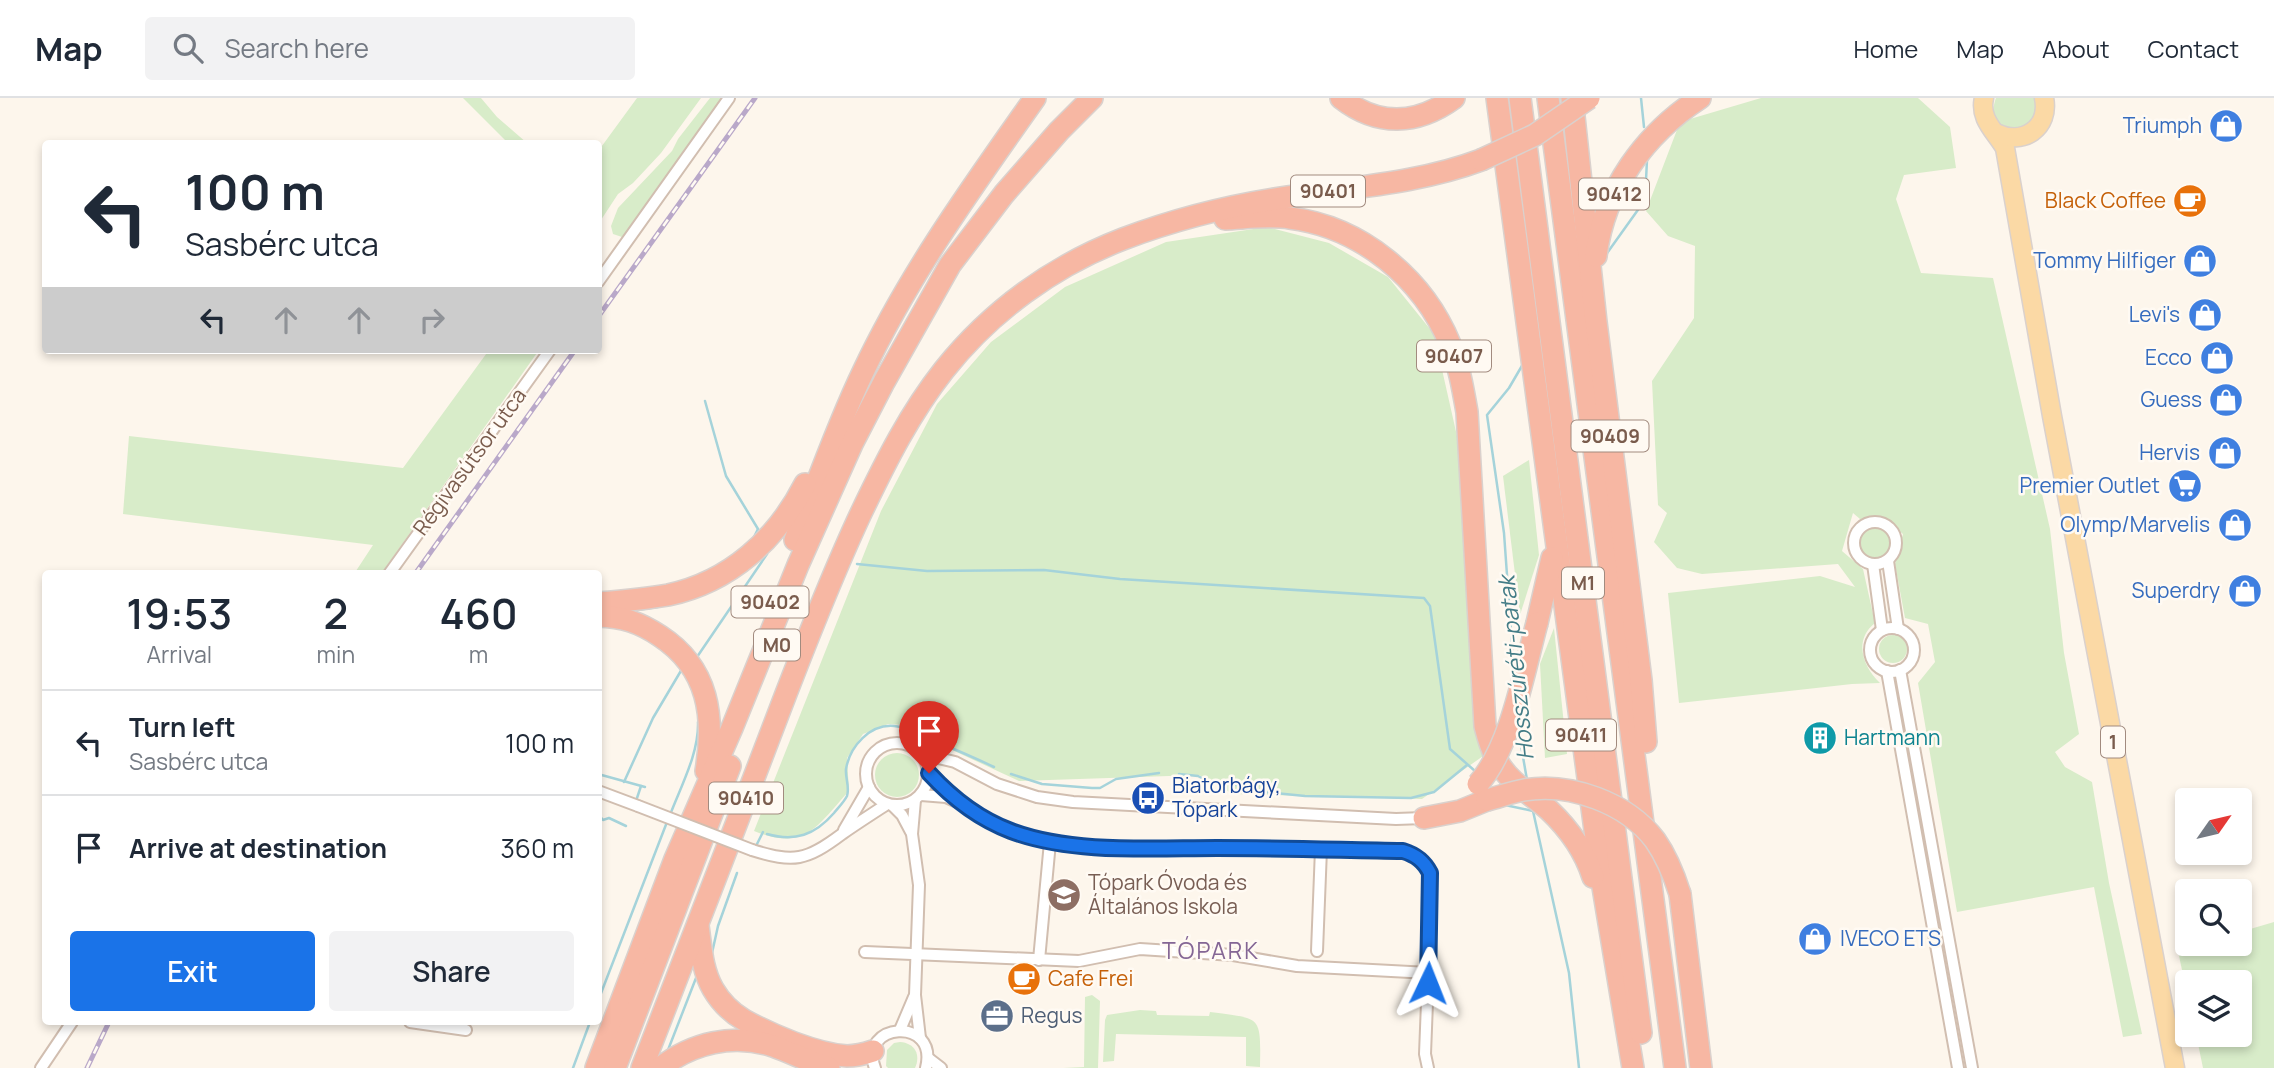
<!DOCTYPE html>
<meta charset="utf-8">
<style>
:root{--surface:#fff;--page:#f2f2f3;--text:#1f2937;--muted:#747a83;--line:#e0e1e3;--accent:#1a73e8}
body{margin:0;font-family:Manrope,sans-serif;background:var(--page);color:var(--text);height:100vh;display:flex;flex-direction:column;font-size:26px;white-space:nowrap}
*{box-sizing:border-box;margin:0}
p{font-size:23px;color:var(--muted)}
.icon{flex:none;width:38px;height:38px;fill:none;stroke:currentColor;stroke-width:2;stroke-linecap:round;stroke-linejoin:round}
.map{position:relative;flex:1;overflow:hidden}
.details{position:absolute;left:42px;top:472px;width:560px;height:455px;display:flex;flex-direction:column;background:var(--surface);border-radius:7px;box-shadow:0 4px 10px #0003}
.details>*{flex:none}
.guide{position:absolute;left:42px;top:42px;width:560px;height:214px;border-radius:7px;box-shadow:0 4px 10px #0003;background:#fff;color:var(--text);overflow:hidden}
.needle{width:46px;rotate:56deg}
.controls{position:absolute;left:2175px;top:690px;display:grid;gap:14px}
.controls a{display:grid;place-items:center;width:77px;height:77px;border-radius:7px;background:var(--surface);box-shadow:0 4px 10px #0003;font-size:35px}
.pin{position:absolute;display:grid;place-items:center;width:60px;height:60px;color:#fff;margin:-72px -30px;border-radius:50% 50% 50% 0;rotate:-45deg;box-shadow:0 0 7px #0007}
.pin .icon{rotate:45deg}
.me{position:absolute;width:77px;margin:-38px;rotate:2deg;stroke-linejoin:round;filter:drop-shadow(0 0 5px #0008)}
.turn{display:flex;align-items:center;gap:24px;height:147px;padding:0 28px;font-size:32px}
.turn .icon{width:91px;height:91px;stroke-width:2.5}
.turn b{display:block;font-size:49px;line-height:60px}
.lanes{display:flex;align-items:center;height:66px;padding:0 28px;background:#0003;justify-content:center;gap:35px;direction:ltr}
.lanes .off{opacity:.35}
.eta{display:flex;justify-content:space-evenly;align-items:center;height:119px;text-align:center}
.eta b{font-size:42px;font-weight:600;line-height:49px}
.button{display:flex;gap:14px;margin-top:auto;padding:14px 28px}
.button a{flex:1;height:80px;border-radius:7px;background:var(--accent);color:#fff;font-size:28px;font-weight:600;line-height:80px;text-align:center}
.button a+a{background:var(--page);color:var(--text)}
ul{padding:0;list-style:none}
li{display:flex;align-items:center;gap:21px;height:105px;padding:0 28px;border-top:2px solid var(--line)}
li div{flex:1}
li b{display:block;font-size:26px}
li em{font-style:normal}
header{display:flex;align-items:center;gap:42px;box-sizing:border-box;height:98px;padding:0 35px;background:var(--surface);border-bottom:2px solid var(--line)}
header strong{font-size:33px}
nav{display:flex;gap:38px;margin-inline-start:auto;font-size:24px}
.search{width:490px;height:63px;background:var(--page);display:flex;align-items:center;gap:18px;box-sizing:border-box;padding:0 24px;border-radius:7px;color:var(--muted);font-size:26px}
.map>svg:first-child{display:block}
.green{fill:#d8ecc9}
.lines{fill:none;stroke-linecap:round;stroke-linejoin:round}
.stream{stroke:#a5d3da;stroke-width:2.5}
.street-casing{stroke:#d1beb0;stroke-width:14}
.primary-casing{stroke:#dad1cd;stroke-width:21}
.highway-casing{stroke:#dad1cd;stroke-width:24}
.street{stroke:#fff;stroke-width:10}
.primary{stroke:#fbd9a5;stroke-width:18}
.highway{stroke:#f7b7a3;stroke-width:21}
.rail-casing{stroke:#b9a8c9;stroke-width:5}
.rail{stroke:#fffaf3;stroke-width:2.5;stroke-dasharray:8;stroke-linecap:butt}
.street-bridge-casing{stroke:#d1beb0;stroke-width:14;stroke-linecap:butt}
.highway-bridge-casing{stroke:#dad1cd;stroke-width:24;stroke-linecap:butt}
.street-bridge{stroke:#fff;stroke-width:10}
.highway-bridge{stroke:#f7b7a3;stroke-width:21}
.route-casing{stroke:#114b97;stroke-width:18}
.route{stroke:#1a73e8;stroke-width:12}
.labels{text-anchor:middle;stroke-width:5;stroke-linejoin:round;paint-order:stroke}
.shield{fill:#fffaf3;stroke:#a28b7f;stroke-width:2}
.shield-label{font-size:19px;font-weight:bold;fill:#7a5c4d}
.shop-label{font-size:21px;fill:#366cbe;stroke:#fffaf3;text-anchor:end}
.food-label{font-size:21px;fill:#c56008;stroke:#fffaf3;text-anchor:end}
.street-label{font-size:21px;fill:#7a5c4d;stroke:#fffaf3}
.culture-label{font-size:21px;fill:#0d838f;stroke:#fffaf3;text-anchor:start}
.transit-label{font-size:21px;fill:#164399;stroke:#fffaf3;text-anchor:start}
.education-label{font-size:21px;fill:#785e54;stroke:#fffaf3;text-anchor:start}
.service-label{font-size:21px;fill:#4e5e75;stroke:#fffaf3;text-anchor:start}
.water-label{font-size:23px;font-style:italic;fill:#437c86;stroke:#fffaf3}
.neighbourhood-label{font-size:23px;letter-spacing:2px;fill:#846695;stroke:#fffaf3}
</style>
<header>
<strong>Map</strong>
<div class="search"><svg class="icon" aria-label="search" viewBox="0 0 24 24"><circle cx="10" cy="10" r="6"/><path d="M15 15l6 6"/></svg>Search here</div>
<nav><a>Home</a><a>Map</a><a>About</a><a>Contact</a></nav>
</header>
<div class="map">
<svg width="2274" height="970" viewBox="0 0 2274 970">
<rect width="100%" height="100%" fill="#fdf6ec"/>
<!-- green -->
<g class="green">
<path d="M463,0H481L497,19L527,45H508Z"/>
<path d="M637,0H701L661,55L633,85L618,96L599,125V52Z"/>
<path d="M710,0H723L625,137L622,139L613,136L611,128L618,110L672,53L678,41Z"/>
<path d="M1761,0H1918L1950,29L1956,70L1904,77L1896,101L1921,175L1993,180L2050,431L2064,555L2079,636L2055,654L2065,669L2092,684L2109,785L2142,936L2123,939L2094,789L1957,814L1918,585L1935,564L1928,526L1905,520L1895,466L1903,436L1882,419L1860,421L1853,415L1842,453L1863,471L1875,525C1853,542 1863,569 1880,585L1852,586L1679,605L1668,495L1820,478L1855,489L1838,466L1702,476L1677,470L1654,444L1667,415L1658,407L1652,283L1694,220L1695,148L1668,138L1646,113L1680,24Z"/>
<path d="M1996,0H2034C2050,40 1980,41 1996,0Z"/>
<path d="M1267,129L1329,145L1388,179L1434,236L1459,347L1486,656L1422,701L1233,696L1199,677L1019,683L937,645L918,628L888,626L863,636L847,660L849,693C817,728 805,754 754,733L881,413L937,306L991,244L1065,189L1166,144Z"/>
<path d="M489,252H539L381,476H354L373,447L123,416L129,338L403,370Z"/>
<path d="M1529,362L1539,457L1520,517L1503,378Z"/>
<circle cx="1874" cy="446" r="18"/>
<path d="M1554,530L1567,656L1545,660L1540,566Z"/>
<circle cx="1893" cy="551" r="14"/>
<circle cx="897" cy="677" r="22"/>
<path d="M2274,824V970H2203L2196,936H2240V884H2188L2187,896L2178,853L2203,845H2240V834Z"/>
<path d="M1092,897L1100,903L1098,970H1063L1084,969L1085,899Z"/>
<path d="M1140,912L1156,913L1157,917L1209,918L1210,914C1261,921 1261,916 1260,969L1246,968V939L1116,936L1114,963L1103,964L1105,922L1107,917Z"/>
<path d="M900,944C915,945 921,957 915,970H888L886,968L887,952L894,945Z"/>
</g>
<g class="lines">
<!-- stream -->
<g class="stream">
<path d="M1641,0L1644,29"/>
<path d="M1605,158L1645,102L1647,62"/>
<path d="M705,303L726,378L758,431"/>
<path d="M753,441L758,431"/>
<path d="M857,466L927,473L1044,472L1120,481L1424,500L1430,508L1450,651L1475,673"/>
<path d="M630,513L658,509"/>
<path d="M697,559L767,456"/>
<path d="M1514,575L1504,435L1487,317L1509,290L1523,266"/>
<path d="M1518,630L1527,682"/>
<path d="M598,676L645,689"/>
<path d="M1011,676L1042,686L1092,690H1100L1116,681L1159,675"/>
<path d="M1179,676L1198,678L1211,685H1228L1265,694L1305,698L1411,700L1434,694L1467,667"/>
<path d="M624,684L653,620L682,571L680,569"/>
<path d="M637,700L641,688"/>
<path d="M1505,707L1533,713"/>
<path d="M1533,713L1569,875L1579,970"/>
<path d="M598,716L603,722L609,720L626,728"/>
<path d="M670,717C681,688 699,655 698,624"/>
<path d="M767,736C795,744 815,737 834,715C838,710 844,704 847,698C850,689 845,680 846,671C850,648 870,626 894,628C910,629 921,636 935,643C954,651 975,660 994,669"/>
<path d="M757,746L763,734"/>
<path d="M712,855L718,828L737,775"/>
<path d="M598,903L667,724"/>
<path d="M668,952L696,880"/>
<path d="M573,970L590,924"/>
</g>
<!-- street casing -->
<g class="street-casing">
<g id="street">
<path d="M598,184L729,0"/>
<circle cx="1875" cy="445" r="21"/>
<path d="M1888,463L1898,531"/>
<path d="M1873,466L1882,532"/>
<path d="M389,476L550,252"/>
<circle cx="1892" cy="552" r="22"/>
<path d="M1900,572L1972,970"/>
<path d="M1887,573L1958,970"/>
<circle cx="897" cy="676" r="31"/>
<path d="M922,656L955,664L997,686L1037,699L1073,704L1396,721L1424,720"/>
<path d="M929,675C952,700 982,725 1016,735C1080,753 1150,750 1217,750C1279,750 1341,752 1403,753L1420,762L1430,775L1431,802L1425,956L1428,970"/>
<path d="M598,693L638,708"/>
<path d="M921,697L946,699L955,703"/>
<path d="M915,702L912,736L919,787L915,897L920,940"/>
<path d="M893,708L902,717L911,734"/>
<path d="M844,732L869,689"/>
<path d="M752,752C794,765 806,763 842,736C856,726 872,716 887,706"/>
<path d="M1317,853L1321,751"/>
<path d="M865,854L1079,863L1140,851L1233,857L1297,868L1429,875"/>
<path d="M1039,862L1050,744"/>
<path d="M410,924L466,932"/>
<path d="M900,932L914,899"/>
<path d="M928,960L941,970"/>
<path d="M41,970L72,924"/>
<path d="M875,970C857,925 939,917 926,970"/>
</g>
</g>
<!-- primary casing -->
<g class="primary-casing">
<g id="primary">
<path d="M1984,0C1979,21 1995,33 2005,50L2052,318L2175,970"/>
<path d="M1996,35C2023,48 2050,30 2044,0"/>
</g>
</g>
<!-- highway casing -->
<g class="highway-casing">
<g id="highway">
<path d="M1341,0C1378,29 1417,27 1454,0"/>
<path d="M1497,0L1601,777L1633,970"/>
<path d="M1520,0L1641,935"/>
<path d="M1548,0L1675,970"/>
<path d="M1572,0L1596,224L1641,582L1646,644"/>
<path d="M1225,121C1247,120 1269,117 1290,120C1361,129 1423,180 1450,246C1459,267 1463,291 1467,314L1485,628C1488,640 1492,653 1498,664C1510,685 1531,696 1549,712C1568,730 1585,754 1593,779"/>
<path d="M1596,158C1604,91 1645,36 1700,0"/>
<path d="M795,442C817,386 837,328 863,274C909,176 973,88 1035,0"/>
<path d="M598,505C622,503 645,501 668,497C730,484 777,441 805,386"/>
<path d="M598,518C623,519 639,524 660,538C709,570 715,619 706,673"/>
<path d="M1537,525L1552,460"/>
<path d="M1424,720L1460,713L1487,702"/>
<path d="M1680,796L1701,970"/>
<path d="M698,828C701,849 702,872 713,891C720,903 732,915 744,922C771,937 816,956 847,958C856,958 864,956 873,953"/>
<path d="M596,970L675,761L732,630L798,467L852,346L884,284L950,167L1004,96L1059,33L1092,0"/>
<path d="M615,970L730,668"/>
<path d="M642,970C688,851 734,733 779,614C805,546 831,479 862,413C886,363 910,315 944,272C991,213 1053,168 1123,141C1176,121 1232,107 1288,99C1353,89 1420,85 1481,62"/>
<path d="M660,970C692,945 733,935 773,948C792,955 810,964 829,970"/>
</g>
</g>
<!-- street -->
<use href="#street" class="street"/>
<!-- primary -->
<use href="#primary" class="primary"/>
<!-- highway -->
<use href="#highway" class="highway"/>
<!-- rail casing -->
<g class="rail-casing">
<g id="rail">
<path d="M598,219L755,0"/>
<path d="M415,476L575,252"/>
<path d="M87,970L109,924"/>
</g>
</g>
<!-- rail -->
<use href="#rail" class="rail"/>
<!-- street-bridge casing -->
<g class="street-bridge-casing">
<path id="street-bridge" d="M638,708L752,752"/>
</g>
<!-- highway-bridge casing -->
<g class="highway-bridge-casing">
<g id="highway-bridge">
<path d="M1481,62L1535,37L1589,0"/>
<path d="M1478,686C1511,649 1524,573 1537,525"/>
<path d="M1487,702C1499,699 1512,694 1524,692C1570,684 1627,705 1655,742C1667,759 1674,777 1680,796"/>
</g>
</g>
<!-- street-bridge -->
<use href="#street-bridge" class="street-bridge"/>
<!-- highway-bridge -->
<use href="#highway-bridge" class="highway-bridge"/>
</g>
<g class="lines">
<!-- route casing -->
<g class="route-casing">
<path id="route" d="M929,675C952,700 979,721 1011,733C1072,756 1152,750 1217,750C1279,750 1341,752 1403,753C1416,757 1424,763 1430,775L1428,885"/>
</g>
<!-- route -->
<use href="#route" class="route"/>
</g>
<!-- icons -->
<defs>
<g id="shop-disc" transform="scale(1.75)"><circle r="9.5" fill="#3f7fe0" stroke="#fffaf3"/><path d="M-5-2.5h2.3a2.7 3.5 0 0 1 5.4 0H5L5.5 6h-11ZM-1.5-2.5h3a1.5 2.3 0 0 0-3 0Z" fill="#fff"/></g>
<g id="cafe-disc" transform="scale(1.75)"><circle r="9.5" fill="#e8710a" stroke="#fffaf3"/><path d="M-5.5-4.5H6V0H3Q3 3.5 0 3.5H-2.5Q-5.5 3.5-5.5 0ZM3-3.2v2h1.7v-2ZM-6 4.5H4V6H-6Z" fill="#fff"/></g>
<g id="supermarket-disc" transform="scale(1.75)"><circle r="9.5" fill="#3f7fe0" stroke="#fffaf3"/><path d="M-6-5.5h2.5l.6 2H6L4.5 2H-2.5L-4.4-4H-6ZM-1.5 3.2a1.3 1.3 0 1 0 .1 0ZM3 3.2a1.3 1.3 0 1 0 .1 0Z" fill="#fff"/></g>
<g id="building-disc" transform="scale(1.75)"><circle r="9.5" fill="#0f9aa8" stroke="#fffaf3"/><path d="M-4-6H4V6H1V3H-1V6H-4ZM-2.5-4.3h1.7v1.8h-1.7ZM.8-4.3h1.7v1.8H.8ZM-2.5-1h1.7V.8h-1.7ZM.8-1h1.7V.8H.8Z" fill="#fff"/></g>
<g id="bus-disc" transform="scale(1.75)"><circle r="9.5" fill="#1a4fb4" stroke="#fffaf3"/><path d="M-5-6H5V4H4V6H2V4H-2V6H-4V4H-5ZM-3.5-4V0h7V-4ZM-3.5 1.2v1.5H-2V1.2ZM2 1.2v1.5H3.5V1.2Z" fill="#fff"/></g>
<g id="school-disc" transform="scale(1.75)"><circle r="9.5" fill="#8d6e63" stroke="#fffaf3"/><path d="M0-5L7-2L0 1L-7-2ZM-4 1L0 2.5L4 1V4Q0 6-4 4Z" fill="#fff"/></g>
<g id="office-disc" transform="scale(1.75)"><circle r="9.5" fill="#5c6f8a" stroke="#fffaf3"/><path d="M-6-3h4V-5.5h4V-3h4V5H-6ZM-1-4.5V-3h2v-1.5ZM-6 0V1H6V0Z" fill="#fff"/></g>
</defs>
<g fill-rule="evenodd">
<use href="#shop-disc" x="2226" y="28"/>
<use href="#cafe-disc" x="2190" y="103"/>
<use href="#shop-disc" x="2200" y="163"/>
<use href="#shop-disc" x="2205" y="217"/>
<use href="#shop-disc" x="2217" y="260"/>
<use href="#shop-disc" x="2226" y="302"/>
<use href="#shop-disc" x="2225" y="355"/>
<use href="#supermarket-disc" x="2185" y="388"/>
<use href="#shop-disc" x="2235" y="427"/>
<use href="#shop-disc" x="2245" y="493"/>
<use href="#building-disc" x="1820" y="640"/>
<use href="#bus-disc" x="1148" y="700"/>
<use href="#school-disc" x="1064" y="797"/>
<use href="#shop-disc" x="1815" y="841"/>
<use href="#cafe-disc" x="1024" y="881"/>
<use href="#office-disc" x="997" y="918"/>
</g>
<g class="labels">
<!-- shield labels -->
<g class="shield">
<rect x="1291" y="77.5" width="74" height="31" rx="5"/>
<rect x="1579" y="80.5" width="70" height="31" rx="5"/>
<rect x="1417" y="242.5" width="74" height="31" rx="5"/>
<rect x="1571.5" y="322.5" width="77" height="31" rx="5"/>
<rect x="1562" y="469.5" width="42" height="31" rx="5"/>
<rect x="731.5" y="488.5" width="77" height="31" rx="5"/>
<rect x="754" y="531.5" width="46" height="31" rx="5"/>
<rect x="1546" y="621.5" width="70" height="31" rx="5"/>
<rect x="2101" y="628.5" width="24" height="31" rx="5"/>
<rect x="709" y="684.5" width="74" height="31" rx="5"/>
</g>
<g class="shield-label">
<text x="1328" y="100">90401</text>
<text x="1614" y="103">90412</text>
<text x="1454" y="265">90407</text>
<text x="1610" y="345">90409</text>
<text x="1583" y="492">M1</text>
<text x="770" y="511">90402</text>
<text x="777" y="554">M0</text>
<text x="1581" y="644">90411</text>
<text x="2113" y="651">1</text>
<text x="746" y="707">90410</text>
</g>
<!-- shop labels -->
<g class="shop-label">
<text x="2202" y="35">Triumph</text>
<text x="2176" y="170">Tommy Hilfiger</text>
<text x="2180" y="224">Levi's</text>
<text x="2192" y="267">Ecco</text>
<text x="2202" y="309">Guess</text>
<text x="2200" y="362">Hervis</text>
<text x="2160" y="395">Premier Outlet</text>
<text x="2210" y="434">Olymp/Marvelis</text>
<text x="2220" y="500">Superdry</text>
<text x="1840" y="848" text-anchor="start">IVECO ETS</text>
</g>
<!-- food labels -->
<g class="food-label">
<text x="2166" y="110">Black Coffee</text>
<text x="1048" y="888" text-anchor="start">Cafe Frei</text>
</g>
<!-- street labels -->
<g class="street-label">
<text transform="translate(470 364) rotate(-54)" y="7">Régivasútsor utca</text>
</g>
<!-- culture labels -->
<g class="culture-label">
<text x="1844" y="647">Hartmann</text>
</g>
<!-- transit labels -->
<g class="transit-label">
<text x="1172" y="695">Biatorbágy,<tspan x="1172" dy="24">Tópark</tspan></text>
</g>
<!-- education labels -->
<g class="education-label">
<text x="1088" y="792">Tópark Óvoda és<tspan x="1088" dy="24">Általános Iskola</tspan></text>
</g>
<!-- service labels -->
<g class="service-label">
<text x="1021" y="925">Regus</text>
</g>
<!-- water labels -->
<g class="water-label">
<text transform="translate(1516 570) rotate(-96)" y="8">Hosszúréti-patak</text>
</g>
<!-- neighbourhood labels -->
<g class="neighbourhood-label">
<text x="1211" y="861">TÓPARK</text>
</g>
</g>
</svg>
<div class="controls">
<a><svg class="needle" viewBox="-14 -14 28 28"><path d="M0-13l5 13h-10z" fill="#e53935"/><path d="M0 13l5-13h-10z" fill="#747a83"/></svg></a>
<a><svg class="icon" aria-label="search" viewBox="0 0 24 24"><circle cx="10" cy="10" r="6"/><path d="M15 15l6 6"/></svg></a>
<a><svg class="icon" aria-label="layers" viewBox="0 0 24 24"><path d="M12 4l9 5-9 5-9-5zM3 14l9 5 9-5"/></svg></a>
</div>
<div class="pin" style="left:929px;top:675px;background:#d93025"><svg class="icon" aria-label="arrive" viewBox="0 0 24 24"><path d="M6 21V4h12l-3 4 3 4H6"/></svg></div>
<svg class="me" style="left:1428px;top:885px" viewBox="-20 -20 40 40"><path d="M0-17L14 15 0 8-14 15z" fill="#1a73e8" stroke="#fff" stroke-width="4"/></svg>
<div class="guide">
<div class="turn"><svg class="icon" aria-label="left" viewBox="0 0 24 24"><path d="M17 20v-9H6M10 6l-5 5 5 5"/></svg><div><b>100 m</b>Sasbérc utca</div></div>
<div class="lanes"><svg class="icon" aria-label="left" viewBox="0 0 24 24"><path d="M17 20v-9H6M10 6l-5 5 5 5"/></svg><svg class="icon off" aria-label="ahead" viewBox="0 0 24 24"><path d="M12 20V5M6 11l6-6 6 6"/></svg><svg class="icon off" aria-label="ahead" viewBox="0 0 24 24"><path d="M12 20V5M6 11l6-6 6 6"/></svg><svg class="icon off" aria-label="right" viewBox="0 0 24 24"><path d="M7 20v-9h11M14 6l5 5-5 5"/></svg></div>
</div>
<section class="details">
<div class="eta">
<div><b>19:53</b><p>Arrival</p></div>
<div><b>2</b><p>min</p></div>
<div><b>460</b><p>m</p></div>
</div>
<ul>
<li><svg class="icon" aria-label="left" viewBox="0 0 24 24"><path d="M17 20v-9H6M10 6l-5 5 5 5"/></svg><div><b>Turn left</b><p>Sasbérc utca</p></div><em>100 m</em></li>
<li><svg class="icon" aria-label="arrive" viewBox="0 0 24 24"><path d="M6 21V4h12l-3 4 3 4H6"/></svg><div><b>Arrive at destination</b></div><em>360 m</em></li>
</ul>
<div class="button"><a>Exit</a><a>Share</a></div>
</section>
</div>
